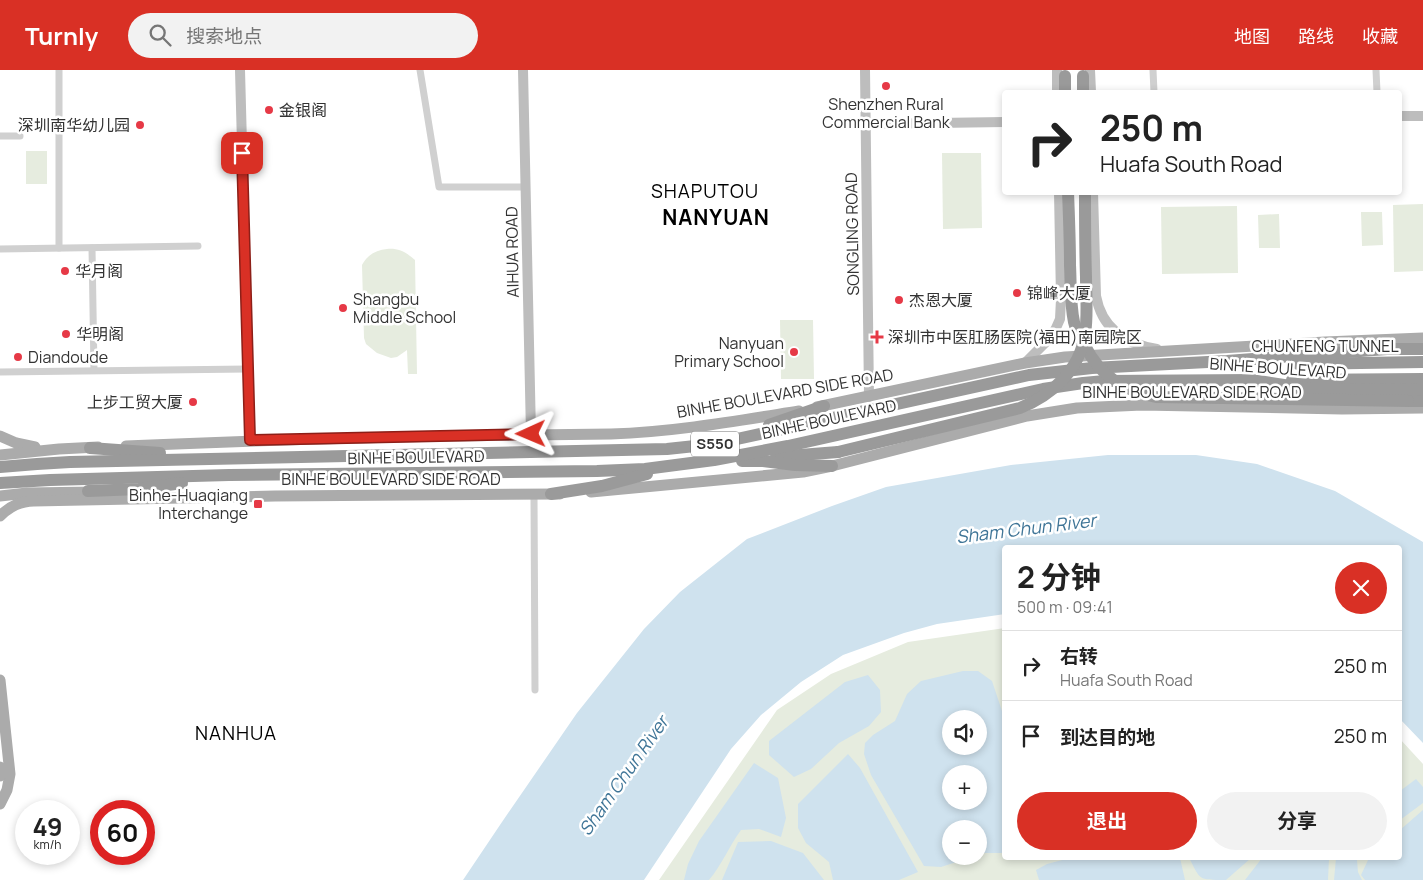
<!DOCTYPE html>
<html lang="zh">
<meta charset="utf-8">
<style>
:root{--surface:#fff;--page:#f2f2f2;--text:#222;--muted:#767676;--line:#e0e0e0;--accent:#d93025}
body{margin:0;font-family:Manrope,"Noto Sans SC",sans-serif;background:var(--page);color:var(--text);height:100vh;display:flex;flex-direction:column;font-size:19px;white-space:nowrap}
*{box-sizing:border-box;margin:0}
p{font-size:16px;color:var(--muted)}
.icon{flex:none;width:28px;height:28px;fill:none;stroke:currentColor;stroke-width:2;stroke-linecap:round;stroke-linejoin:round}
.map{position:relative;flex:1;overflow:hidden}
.sheet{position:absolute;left:1002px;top:475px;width:400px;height:315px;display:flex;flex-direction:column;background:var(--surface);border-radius:5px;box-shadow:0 2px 8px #0003}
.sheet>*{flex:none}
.banner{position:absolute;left:1002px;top:20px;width:400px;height:105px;border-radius:5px;box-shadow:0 2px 8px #0003;background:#fff;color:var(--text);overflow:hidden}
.fabs{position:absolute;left:942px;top:640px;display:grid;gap:10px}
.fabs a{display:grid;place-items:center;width:45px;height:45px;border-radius:50%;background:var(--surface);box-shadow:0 2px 8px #0003;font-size:25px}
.speed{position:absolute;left:15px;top:730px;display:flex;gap:10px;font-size:25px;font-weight:700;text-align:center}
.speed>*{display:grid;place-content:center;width:65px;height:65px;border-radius:50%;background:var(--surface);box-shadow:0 2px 8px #0003;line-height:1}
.speed small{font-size:12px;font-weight:400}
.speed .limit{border:8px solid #d22;background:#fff;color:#111}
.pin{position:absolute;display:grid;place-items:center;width:42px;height:42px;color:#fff;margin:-21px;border-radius:10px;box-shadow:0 2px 8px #0006}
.me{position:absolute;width:55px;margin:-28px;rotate:269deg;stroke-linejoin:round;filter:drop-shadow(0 0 4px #0008)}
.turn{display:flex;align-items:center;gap:18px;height:105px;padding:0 15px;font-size:22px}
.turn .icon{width:65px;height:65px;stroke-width:2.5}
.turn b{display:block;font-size:35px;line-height:42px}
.round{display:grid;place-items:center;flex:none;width:52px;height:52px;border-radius:26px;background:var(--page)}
.headline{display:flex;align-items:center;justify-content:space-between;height:85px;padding:0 15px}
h1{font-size:30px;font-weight:700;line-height:38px}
.action{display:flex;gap:10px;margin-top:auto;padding:10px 15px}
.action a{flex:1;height:58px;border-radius:30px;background:var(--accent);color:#fff;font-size:20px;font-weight:700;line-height:58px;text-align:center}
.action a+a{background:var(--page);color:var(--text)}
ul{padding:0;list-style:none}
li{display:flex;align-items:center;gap:15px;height:70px;padding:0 15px;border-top:1px solid var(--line)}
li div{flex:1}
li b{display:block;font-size:19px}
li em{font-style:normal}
header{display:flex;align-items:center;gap:30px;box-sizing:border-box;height:70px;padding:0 25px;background:var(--accent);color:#fff}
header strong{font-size:24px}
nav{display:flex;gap:28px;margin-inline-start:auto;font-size:18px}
.search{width:350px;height:45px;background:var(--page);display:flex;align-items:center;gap:12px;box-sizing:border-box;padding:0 18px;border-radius:28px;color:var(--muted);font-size:19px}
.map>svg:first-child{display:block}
.green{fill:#e6ecdf;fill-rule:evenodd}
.water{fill:#cfe2ee;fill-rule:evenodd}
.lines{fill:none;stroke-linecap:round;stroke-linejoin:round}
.street{stroke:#d0d0d0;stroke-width:7}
.secondary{stroke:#bdbdbd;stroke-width:10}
.primary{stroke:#ababab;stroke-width:11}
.highway{stroke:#9a9a9a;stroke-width:12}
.highway-bridge{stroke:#9a9a9a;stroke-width:12}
.route-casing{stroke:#8d1f18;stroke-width:12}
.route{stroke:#d93025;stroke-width:9}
.poi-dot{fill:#e63946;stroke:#fff;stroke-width:2}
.labels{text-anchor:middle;stroke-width:5;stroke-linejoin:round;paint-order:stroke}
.shield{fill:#fff;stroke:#707070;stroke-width:1}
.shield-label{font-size:15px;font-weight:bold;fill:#333}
.poi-label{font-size:16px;fill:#333;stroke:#fff;text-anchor:start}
.street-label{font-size:16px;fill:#333;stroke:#fff}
.water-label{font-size:18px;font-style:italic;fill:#3f7597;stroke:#fff}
.quarter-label{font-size:19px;letter-spacing:1px;fill:#000;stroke:#fff}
.district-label{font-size:21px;font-weight:bold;letter-spacing:1px;fill:#000;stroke:#fff}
</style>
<header>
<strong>Turnly</strong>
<div class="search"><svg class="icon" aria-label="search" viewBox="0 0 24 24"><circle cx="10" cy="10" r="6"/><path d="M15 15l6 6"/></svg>搜索地点</div>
<nav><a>地图</a><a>路线</a><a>收藏</a></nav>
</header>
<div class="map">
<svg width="1423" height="810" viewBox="0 0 1423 810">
<rect width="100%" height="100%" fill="#fff"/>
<!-- green -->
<g class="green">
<rect x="26" y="81" width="21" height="33"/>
<path d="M942,83H981L982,158L943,159Z"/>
<path d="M1423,134V201L1394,202L1393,135Z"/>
<path d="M1237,136L1238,203L1162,204L1161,137Z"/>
<path d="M1361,142H1382L1383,175L1362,176Z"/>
<path d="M1279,144L1280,178H1259L1258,145Z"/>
<path d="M387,179C398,178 406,182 415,190L417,304H408L407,280L397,287L391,288L377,283L366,274L364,268L362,195C367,185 376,180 387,179Z"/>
<path d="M780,250H813L814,309H781Z"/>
<path d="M1005,558V788H1400V669L1423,694V810H659L777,640L831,604L908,572ZM951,649H979V676H951ZM951,704H979V731H951ZM951,759H979V786H951Z"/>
</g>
<!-- water -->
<g class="water">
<path d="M1108,385H1196L1257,394L1335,421L1423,472V673L1400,649V478H1005V544L937,554L904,563L843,585L801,612L761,645L731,679L644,810H463L502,752L577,643L644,559L680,522L747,469L832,436L886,417L1011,395Z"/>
<path d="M963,601H978L992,611L1005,650V783H984L979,785V759H951V786H975L941,797L924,796L871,705L864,684L865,673L873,665L895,651L907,624L921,611ZM951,649H979V676H951ZM951,704H979V731H951Z"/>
<path d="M868,605L880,620L881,642L869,656L839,673L811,699L794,707L769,685V671L845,612Z"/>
<path d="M848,684L860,698L918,802L899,810H833L829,792L806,773L798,758V734Z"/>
<path d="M754,693L778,708L786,748L781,767L759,759L741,760C729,776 722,795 709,810H684L688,794L699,771Z"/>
<path d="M1416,709L1423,717V733L1400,750V721Z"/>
<path d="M1423,740V810H1365L1361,805L1369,788H1400V760Z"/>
<path d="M771,771L803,783L824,810H722L738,772Z"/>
<path d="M1070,788H1180L1185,810H1039L1036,800L1047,794Z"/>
<path d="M1189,788H1251L1226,810C1197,810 1201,810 1189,788Z"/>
<path d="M1262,788H1329L1328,810H1245Z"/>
<path d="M1336,788H1358L1357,790L1358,802L1362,810H1334Z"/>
</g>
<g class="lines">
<!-- street -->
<g class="street">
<path d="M420,0L439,117H525"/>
<path d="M1153,0L1154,22"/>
<path d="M1376,0L1377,22"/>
<path d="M0,66H20"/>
<path d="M59,178V0"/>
<path d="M92,178L94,300"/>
<path d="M0,179L198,176"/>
<path d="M0,302L247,299"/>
<path d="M534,425L535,620"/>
</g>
<!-- secondary -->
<g class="secondary">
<path d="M240,0L250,370"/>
<path d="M523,0L531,364"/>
<path d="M865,0L869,327"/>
<path d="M1057,0V22"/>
<path d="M1090,0L1091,22"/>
<path d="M1400,46H1423"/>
<path d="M866,54L1005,52"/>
<path d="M1093,122L1096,226C1102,259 1125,274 1157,279"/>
<path d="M1025,293L1050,268L1056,258L1060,249L1061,229L1059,122"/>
</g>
<!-- primary -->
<g class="primary">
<path d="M817,337L1025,293L1065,287L1325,272L1423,268"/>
<path d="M0,366L16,373L35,377"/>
<path d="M126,376C234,371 341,368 448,366C502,365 557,365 611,364C674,362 736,351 799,341"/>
<path d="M0,385L59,379L98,377"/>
<path d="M591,422L803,402L832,396L1027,346L1077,338L1142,335L1342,339L1423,338"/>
<path d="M0,426L27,423L96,422"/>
<path d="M0,446C10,436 21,431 34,431L275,426L560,424"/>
<path d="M0,610L10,704L7,720L0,734"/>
<path d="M0,697V706"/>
</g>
<!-- highway -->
<g class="highway">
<path d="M1065,6V22"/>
<path d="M1083,6V22"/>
<path d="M1298,294L1423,292"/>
<path d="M1292,310L1423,309"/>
<path d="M1408,331H1423"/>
<path d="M769,355L824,336"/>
<path d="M90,378L160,383"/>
<path d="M775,389L800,385L838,382"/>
<path d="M742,391H763L795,395L832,396"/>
<path d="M0,397L37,394L70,392L667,379L714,374L1029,305L1092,298L1227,291L1387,279H1423"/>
<path d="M0,413L50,410L229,405L597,401L645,399L714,390L788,376L1043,319L1083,313L1105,311L1252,310L1310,319L1423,320"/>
<path d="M88,421L139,419L182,413"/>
<path d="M551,424L602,416L647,404"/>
</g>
<!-- highway-bridge -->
<g class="highway-bridge">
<path d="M1068,122C1069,147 1070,171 1070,195C1071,214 1070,233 1074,252C1076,261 1080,269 1085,276C1101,307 1123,320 1156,327L1408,331"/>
<path d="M838,382L1020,338C1052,325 1080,300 1085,264C1088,245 1086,226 1086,207C1085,179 1085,151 1085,122"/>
</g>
</g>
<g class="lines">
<!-- route casing -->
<g class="route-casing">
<path id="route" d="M242,83L250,370L531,364"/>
</g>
<!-- route -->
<use href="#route" class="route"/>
</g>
<!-- markers -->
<g class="poi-dot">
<circle cx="886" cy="16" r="5"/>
<circle cx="269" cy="40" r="5"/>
<circle cx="140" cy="55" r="5"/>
<circle cx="65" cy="201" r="5"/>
<circle cx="1017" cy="223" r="5"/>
<circle cx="899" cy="230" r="5"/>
<circle cx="343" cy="238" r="5"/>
<circle cx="66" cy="264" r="5"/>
<path d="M874.5 259.5h5v5h5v5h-5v5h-5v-5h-5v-5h5z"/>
<circle cx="794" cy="282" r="5"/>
<circle cx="18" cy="287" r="5"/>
<circle cx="193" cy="332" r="5"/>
<rect x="253" y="429" width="10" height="10" rx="2.5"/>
</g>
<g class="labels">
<!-- shield labels -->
<rect class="shield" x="691" y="361.5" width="48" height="25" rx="4"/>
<g class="shield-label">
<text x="715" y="379">S550</text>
</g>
<!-- poi labels -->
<g class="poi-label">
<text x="886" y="40" text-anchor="middle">Shenzhen Rural<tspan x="886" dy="18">Commercial Bank</tspan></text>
<text x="279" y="46">金银阁</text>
<text x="130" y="61" text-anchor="end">深圳南华幼儿园</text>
<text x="75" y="207">华月阁</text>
<text x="1027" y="229">锦峰大厦</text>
<text x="353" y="235">Shangbu<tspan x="353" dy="18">Middle School</tspan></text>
<text x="909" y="236">杰恩大厦</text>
<text x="76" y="270">华明阁</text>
<text x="888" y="273">深圳市中医肛肠医院(福田)南园院区</text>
<text x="784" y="279" text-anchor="end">Nanyuan<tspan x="784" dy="18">Primary School</tspan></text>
<text x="28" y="293">Diandoude</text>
<text x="183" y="338" text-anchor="end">上步工贸大厦</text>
<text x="248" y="431" text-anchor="end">Binhe-Huaqiang<tspan x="248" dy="18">Interchange</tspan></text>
</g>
<!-- street labels -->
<g class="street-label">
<text transform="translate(852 164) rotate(-91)" y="6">SONGLING ROAD</text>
<text transform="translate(512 182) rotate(-91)" y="6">AIHUA ROAD</text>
<text x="1325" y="282">CHUNFENG TUNNEL</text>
<text transform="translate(1278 298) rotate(4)" y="6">BINHE BOULEVARD</text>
<text x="1192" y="328">BINHE BOULEVARD SIDE ROAD</text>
<text transform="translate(785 323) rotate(-10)" y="6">BINHE BOULEVARD SIDE ROAD</text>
<text transform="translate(829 349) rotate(-12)" y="6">BINHE BOULEVARD</text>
<text transform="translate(416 387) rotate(-1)" y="6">BINHE BOULEVARD</text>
<text x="391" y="415">BINHE BOULEVARD SIDE ROAD</text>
</g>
<!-- water labels -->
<g class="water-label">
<text transform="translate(1026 459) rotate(-7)" y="6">Sham Chun River</text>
<text transform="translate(624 706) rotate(-55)" y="6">Sham Chun River</text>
</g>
<!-- quarter labels -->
<g class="quarter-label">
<text x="705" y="128">SHAPUTOU</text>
<text x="236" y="670">NANHUA</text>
</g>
<!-- district labels -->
<g class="district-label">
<text x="716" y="155">NANYUAN</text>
</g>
</g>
</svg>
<div class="fabs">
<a><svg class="icon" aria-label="sound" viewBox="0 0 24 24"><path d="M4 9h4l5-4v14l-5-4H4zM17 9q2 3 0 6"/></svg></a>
<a>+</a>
<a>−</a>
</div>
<div class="speed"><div>49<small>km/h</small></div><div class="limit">60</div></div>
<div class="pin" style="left:242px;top:83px;background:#d93025"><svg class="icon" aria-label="arrive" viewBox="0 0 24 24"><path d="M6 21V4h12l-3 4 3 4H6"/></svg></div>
<svg class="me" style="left:531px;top:364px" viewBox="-20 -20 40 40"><path d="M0-17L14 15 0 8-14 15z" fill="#d93025" stroke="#fff" stroke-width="4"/></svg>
<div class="banner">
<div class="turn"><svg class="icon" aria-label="right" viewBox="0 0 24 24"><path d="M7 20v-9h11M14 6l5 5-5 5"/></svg><div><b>250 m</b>Huafa South Road</div></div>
</div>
<section class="sheet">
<div class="headline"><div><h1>2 分钟</h1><p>500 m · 09:41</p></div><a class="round" style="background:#d93025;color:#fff"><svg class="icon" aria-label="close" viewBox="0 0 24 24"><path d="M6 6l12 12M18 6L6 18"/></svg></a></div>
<ul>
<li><svg class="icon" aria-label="right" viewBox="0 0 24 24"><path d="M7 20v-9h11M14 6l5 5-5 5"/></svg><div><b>右转</b><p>Huafa South Road</p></div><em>250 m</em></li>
<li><svg class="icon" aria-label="arrive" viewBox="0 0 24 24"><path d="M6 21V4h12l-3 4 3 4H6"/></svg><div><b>到达目的地</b></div><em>250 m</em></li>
</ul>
<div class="action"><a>退出</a><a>分享</a></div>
</section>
</div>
